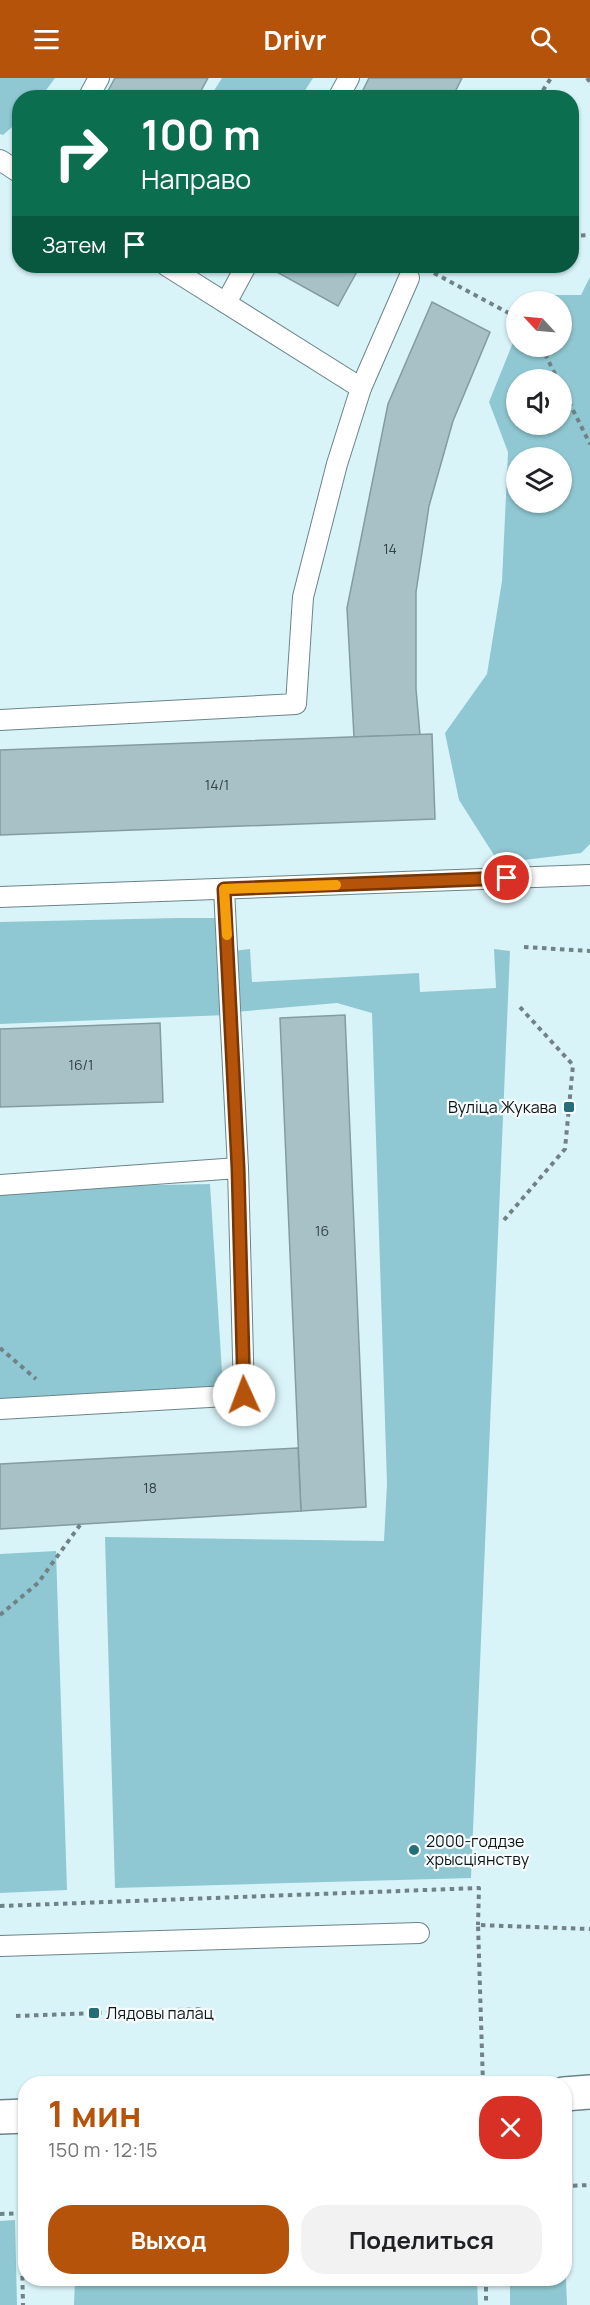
<!DOCTYPE html>
<html lang="ru">
<meta charset="utf-8">
<style>
:root{--surface:#fff;--page:#f2f2f2;--text:#202124;--muted:#757577;--accent:#b45309}
body{margin:0;font-family:Manrope,sans-serif;background:var(--page);color:var(--text);height:100vh;display:flex;flex-direction:column;font-size:22px;white-space:nowrap}
*{box-sizing:border-box;margin:0}
p{font-size:20px;color:var(--muted)}
.icon{flex:none;width:33px;height:33px;fill:none;stroke:currentColor;stroke-width:2;stroke-linecap:round;stroke-linejoin:round}
.map{position:relative;flex:1;overflow:hidden}
.panel{position:absolute;left:18px;top:1998px;width:554px;height:210px;display:flex;flex-direction:column;background:var(--surface);border-radius:24px;box-shadow:0 2px 4px #0004}
.panel>*{flex:none}
.hud{position:absolute;left:12px;top:12px;width:567px;height:183px;border-radius:24px;box-shadow:0 2px 4px #0004;background:#0b6e4f;color:#fff;overflow:hidden}
.needle{width:39px;rotate:296deg}
.tools{position:absolute;left:506px;top:213px;display:grid;gap:12px}
.tools a{display:grid;place-items:center;width:66px;height:66px;border-radius:50%;background:var(--surface);box-shadow:0 2px 4px #0004;font-size:30px}
.pin{position:absolute;display:grid;place-items:center;width:51px;height:51px;color:#fff;margin:-26px;border:3px solid #fff;border-radius:50%;box-shadow:0 2px 6px #0007}
.me{position:absolute;width:66px;margin:-33px;rotate:358deg;stroke-linejoin:round;filter:drop-shadow(0 0 4px #0008)}
.turn{display:flex;align-items:center;gap:21px;height:126px;padding:0 30px;font-size:27px}
.turn .icon{width:78px;height:78px;stroke-width:2.5}
.turn b{display:block;font-size:42px;line-height:51px}
.then{display:flex;align-items:center;height:57px;padding:0 30px;background:#0003;gap:12px;font-size:22px}
.round{display:grid;place-items:center;flex:none;width:63px;height:63px;border-radius:24px;background:var(--page)}
.overview{display:flex;align-items:center;justify-content:space-between;height:102px;padding:0 30px}
h1{font-size:36px;font-weight:700;line-height:45px;color:var(--accent)}
.cta{display:flex;gap:12px;margin-top:auto;padding:12px 30px}
.cta a{flex:1;height:69px;border-radius:24px;background:var(--accent);color:#fff;font-size:24px;font-weight:700;line-height:69px;text-align:center}
.cta a+a{background:var(--page);color:var(--text)}
header{display:flex;justify-content:space-between;align-items:center;height:78px;padding:0 30px;background:var(--accent);color:#fff;font-size:27px;font-weight:700}
.map>svg:first-child{display:block}
.green{fill:#8fc8d2;fill-rule:evenodd}
.building{fill:#a7c1c6;stroke:#829ca0;stroke-width:1.5}
.lines{fill:none;stroke-linecap:round;stroke-linejoin:round}
.service-casing{stroke:#6b8488;stroke-width:22}
.secondary-casing{stroke:#6b8488;stroke-width:36}
.path{stroke:#718286;stroke-width:4;stroke-dasharray:4.5 4.5;stroke-linecap:butt}
.service{stroke:#fff;stroke-width:20}
.secondary{stroke:#fff;stroke-width:33}
.route-casing{stroke:#753606;stroke-width:15}
.route{stroke:#b45309;stroke-width:10}
.slow{stroke:#f59e0b;stroke-width:10}
.poi-dot{fill:#256e79;stroke:#f7fdfe;stroke-width:2}
.labels{text-anchor:middle;stroke-width:4.5;stroke-linejoin:round;paint-order:stroke}
.number-label{font-size:14px;fill:#344244}
.poi-label{font-size:16px;fill:#0e1719;stroke:#f7fdfe;text-anchor:start}
</style>
<header><svg class="icon" aria-label="menu" viewBox="0 0 24 24"><path d="M4 6h16M4 12h16M4 18h16"/></svg>Drivr<svg class="icon" aria-label="search" viewBox="0 0 24 24"><circle cx="10" cy="10" r="6"/><path d="M15 15l6 6"/></svg></header>
<div class="map">
<svg width="590" height="2227" viewBox="0 0 590 2227">
<rect width="100%" height="100%" fill="#d9f4f9"/>
<!-- green -->
<g class="green">
<path d="M0,0H55L41,19L20,20L19,43L3,57L0,56Z"/>
<path d="M222,0H313L301,19H210Z"/>
<path d="M590,199V766L581,775L499,785L459,722L445,655L487,596L502,503L508,374L489,324L516,257V268H561V224L530,223L532,217H581ZM516,302H561V346H516ZM516,380H561V424H516Z"/>
<path d="M178,840H221L227,937L0,946V844Z"/>
<path d="M250,871L252,904L419,895L420,914L496,910L494,871L510,873L471,1800L115,1810L105,1459L384,1463L387,1406L372,935L337,925L235,934L233,873Z"/>
<path d="M210,1106L223,1309L0,1326V1115L64,1109Z"/>
<path d="M56,1473L67,1812L0,1815V1476Z"/>
<path d="M15,2142L17,2227H0V2143Z"/>
<path d="M564,2153L567,2227H510V2201L564,2200Z"/>
<path d="M75,2201H477L478,2227H74Z"/>
</g>
<!-- building -->
<g class="building">
<path d="M115,0H208L197,20H104Z"/>
<path d="M369,0H462L452,20H359Z"/>
<path d="M266,188H360L338,228Z"/>
<path d="M432,224L490,254L453,343L429,428L416,514V611L420,657L354,659L347,530L388,326Z"/>
<path d="M432,656L435,741L0,757V672Z"/>
<path d="M345,937L366,1429L301,1433L280,940Z"/>
<path d="M160,945L163,1024L0,1029V951Z"/>
<path d="M298,1370L301,1433L0,1451V1386Z"/>
</g>
<g class="lines">
<!-- service casing -->
<g class="service-casing">
<g id="service">
<path d="M88,20L99,0"/>
<path d="M338,20L349,0"/>
<path d="M0,82L20,95"/>
<path d="M167,188L361,310"/>
<path d="M226,225L246,188"/>
<path d="M0,642L296,626L303,519L337,386L361,310L409,200"/>
<path d="M224,811L238,1090"/>
<path d="M0,819L590,797"/>
<path d="M0,1107L238,1090L244,1317L0,1331"/>
<path d="M0,1868L419,1855"/>
</g>
</g>
<!-- secondary casing -->
<g class="secondary-casing">
<g id="secondary">
<path d="M564,2016L590,2014"/>
<path d="M0,2039L26,2038"/>
</g>
</g>
<!-- path -->
<g class="path">
<path d="M587,0L590,4"/>
<path d="M538,20L551,0"/>
<path d="M572,158L590,157"/>
<path d="M434,195L516,239"/>
<path d="M541,268L558,302"/>
<path d="M561,308L590,366"/>
<path d="M524,869L590,873"/>
<path d="M504,1142L565,1071L573,987L518,927"/>
<path d="M0,1270L36,1301"/>
<path d="M0,1537L38,1505L80,1447"/>
<path d="M0,1828L479,1810L478,1847"/>
<path d="M16,1938L203,1931"/>
<path d="M483,2006L478,1847L590,1851"/>
<path d="M564,2108L590,2107"/>
<path d="M21,2135L23,2227"/>
<path d="M0,2136L26,2135"/>
<path d="M486,2200V2227"/>
</g>
<!-- service -->
<use href="#service" class="service"/>
<!-- secondary -->
<use href="#secondary" class="secondary"/>
</g>
<g class="lines">
<!-- route casing -->
<g class="route-casing">
<path id="route" d="M244,1317L238,1090L224,811L507,800"/>
</g>
<!-- route -->
<use href="#route" class="route"/>
<!-- slow -->
<path class="slow" d="M227,857L224,811L336,807"/>
</g>
<!-- markers -->
<g class="poi-dot">
<rect x="563" y="1023" width="12" height="12" rx="3"/>
<circle cx="414" cy="1772" r="6"/>
<rect x="88" y="1929" width="12" height="12" rx="3"/>
</g>
<g class="labels">
<!-- number labels -->
<g class="number-label">
<text x="390" y="476">14</text>
<text x="217" y="712">14/1</text>
<text x="81" y="992">16/1</text>
<text x="322" y="1158">16</text>
<text x="150" y="1415">18</text>
</g>
<!-- poi labels -->
<g class="poi-label">
<text x="557" y="1035" text-anchor="end">Вуліца Жукава</text>
<text x="426" y="1769">2000-годдзе<tspan x="426" dy="18">хрысціянству</tspan></text>
<text x="106" y="1941">Лядовы палац</text>
</g>
</g>
</svg>
<div class="tools">
<a><svg class="needle" viewBox="-14 -14 28 28"><path d="M0-13l5 13h-10z" fill="#e53935"/><path d="M0 13l5-13h-10z" fill="#757577"/></svg></a>
<a><svg class="icon" aria-label="sound" viewBox="0 0 24 24"><path d="M4 9h4l5-4v14l-5-4H4zM17 9q2 3 0 6"/></svg></a>
<a><svg class="icon" aria-label="layers" viewBox="0 0 24 24"><path d="M12 4l9 5-9 5-9-5zM3 14l9 5 9-5"/></svg></a>
</div>
<div class="pin" style="left:507px;top:800px;background:#d93025"><svg class="icon" aria-label="arrive" viewBox="0 0 24 24"><path d="M6 21V4h12l-3 4 3 4H6"/></svg></div>
<svg class="me" style="left:244px;top:1317px" viewBox="-20 -20 40 40"><circle r="19" fill="#fff"/><path d="M0-13L10 11 0 6-10 11z" fill="#b45309"/></svg>
<div class="hud">
<div class="turn"><svg class="icon" aria-label="right" viewBox="0 0 24 24"><path d="M7 20v-9h11M14 6l5 5-5 5"/></svg><div><b>100 m</b>Направо</div></div>
<div class="then">Затем<svg class="icon" aria-label="arrive" viewBox="0 0 24 24"><path d="M6 21V4h12l-3 4 3 4H6"/></svg></div>
</div>
<section class="panel">
<div class="overview"><div><h1>1 мин</h1><p>150 m · 12:15</p></div><a class="round" style="background:#d93025;color:#fff"><svg class="icon" aria-label="close" viewBox="0 0 24 24"><path d="M6 6l12 12M18 6L6 18"/></svg></a></div>
<div class="cta"><a>Выход</a><a>Поделиться</a></div>
</section>
</div>
